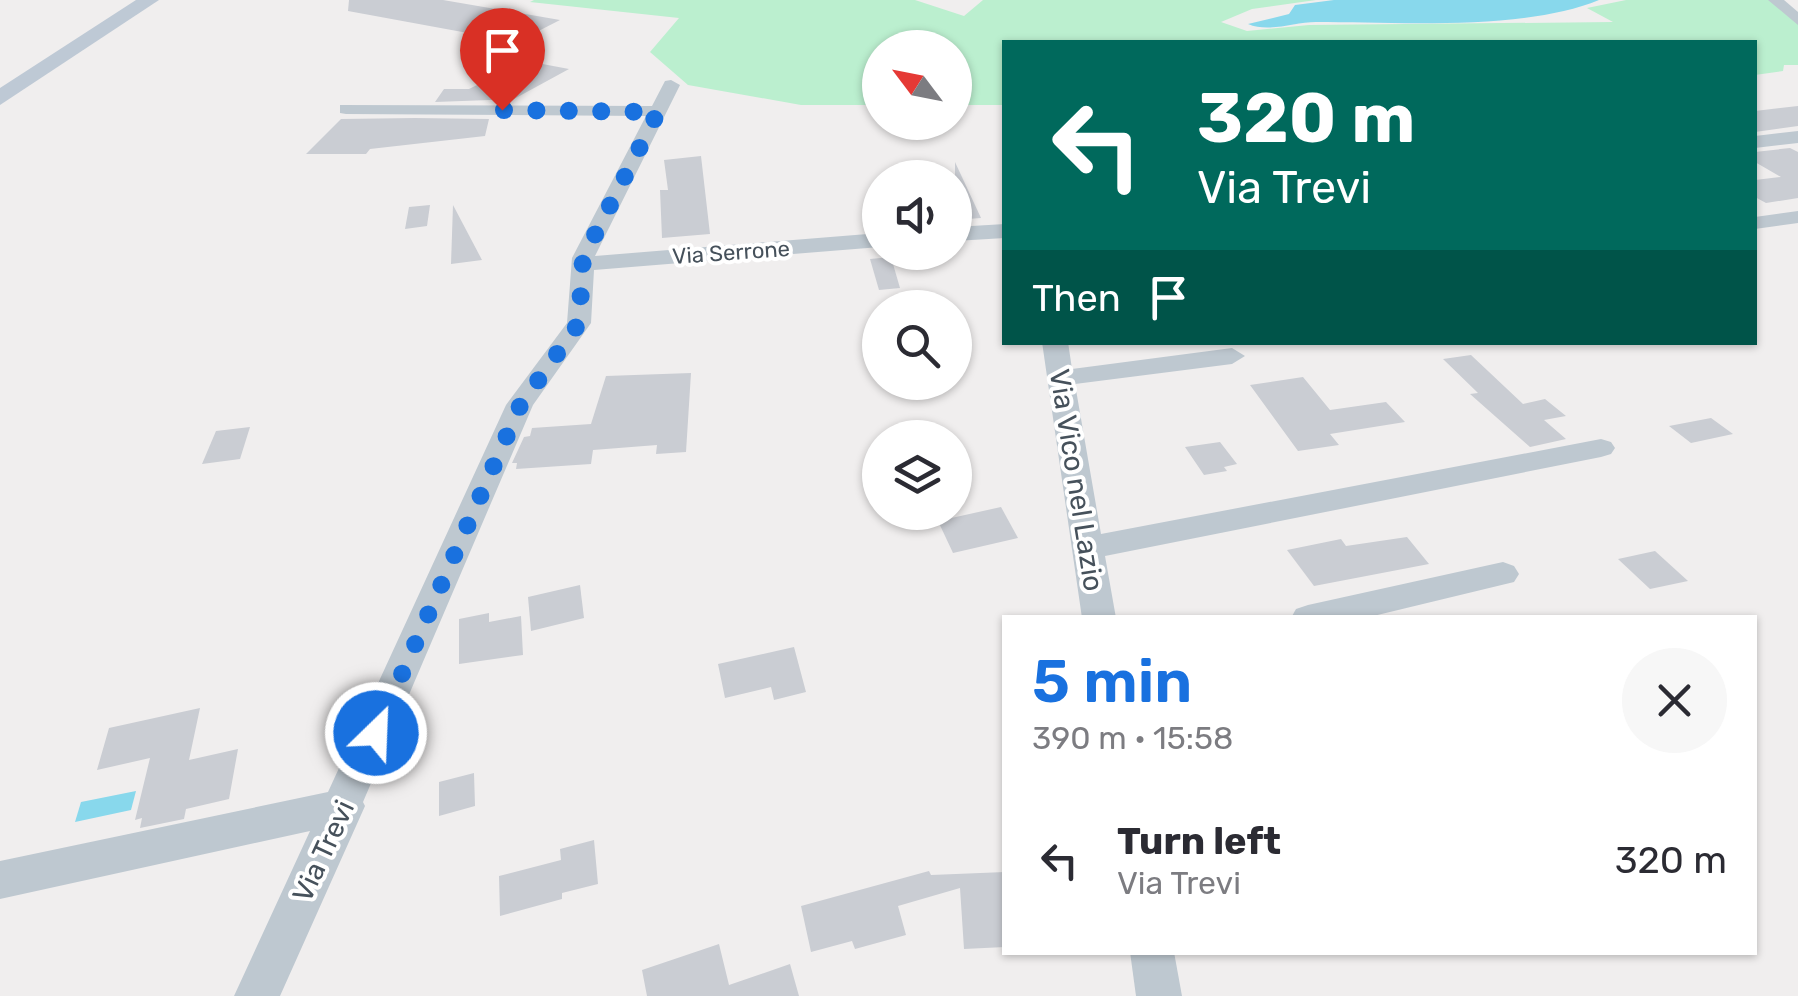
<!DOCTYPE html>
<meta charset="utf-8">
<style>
:root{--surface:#fff;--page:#f7f7f7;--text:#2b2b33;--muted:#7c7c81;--accent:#1971df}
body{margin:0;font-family:Rubik,sans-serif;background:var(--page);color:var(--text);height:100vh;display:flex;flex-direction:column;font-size:38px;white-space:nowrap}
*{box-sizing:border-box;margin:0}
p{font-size:32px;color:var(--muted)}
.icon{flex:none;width:55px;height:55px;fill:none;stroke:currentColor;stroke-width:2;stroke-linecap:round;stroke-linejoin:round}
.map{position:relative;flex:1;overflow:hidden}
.panel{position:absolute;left:1002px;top:615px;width:755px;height:340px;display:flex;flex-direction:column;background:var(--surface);border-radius:0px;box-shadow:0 2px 8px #0004}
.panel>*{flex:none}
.banner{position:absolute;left:1002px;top:40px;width:755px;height:305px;border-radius:0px;box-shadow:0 2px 8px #0004;background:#00695c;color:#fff;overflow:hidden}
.needle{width:65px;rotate:302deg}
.tools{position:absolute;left:862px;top:30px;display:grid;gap:20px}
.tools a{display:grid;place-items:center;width:110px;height:110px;border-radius:50%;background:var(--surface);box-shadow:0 2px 8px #0004;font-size:50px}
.pin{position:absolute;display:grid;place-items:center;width:85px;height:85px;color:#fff;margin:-102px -42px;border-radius:50% 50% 50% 0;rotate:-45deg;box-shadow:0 0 10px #0007}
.pin .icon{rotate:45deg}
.me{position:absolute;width:110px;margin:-55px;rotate:24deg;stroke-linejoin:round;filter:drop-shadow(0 0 8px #0008)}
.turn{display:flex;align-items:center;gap:35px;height:210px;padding:0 30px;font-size:45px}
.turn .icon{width:130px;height:130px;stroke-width:2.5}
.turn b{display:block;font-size:70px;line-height:85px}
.then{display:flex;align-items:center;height:95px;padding:0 30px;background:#0003;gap:20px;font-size:38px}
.round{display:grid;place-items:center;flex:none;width:105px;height:105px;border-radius:52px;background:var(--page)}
.overview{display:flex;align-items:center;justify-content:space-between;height:170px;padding:0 30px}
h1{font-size:60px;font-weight:600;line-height:75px;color:var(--accent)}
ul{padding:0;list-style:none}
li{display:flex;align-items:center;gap:30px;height:150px;padding:0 30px}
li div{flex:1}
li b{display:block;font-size:38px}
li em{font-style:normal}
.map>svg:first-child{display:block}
.green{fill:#bbefcf}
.water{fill:#88d8ec}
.building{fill:#cacdd3}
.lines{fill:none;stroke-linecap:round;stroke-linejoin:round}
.minor{fill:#bec8d0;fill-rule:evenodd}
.secondary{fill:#bec9d5;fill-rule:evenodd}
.route{stroke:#1971df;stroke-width:18;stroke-dasharray:0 32.4}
.labels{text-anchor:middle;stroke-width:8;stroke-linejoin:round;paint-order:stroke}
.far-street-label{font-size:22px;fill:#46515b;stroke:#fff}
.street-label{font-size:28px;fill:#46515b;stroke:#fff}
</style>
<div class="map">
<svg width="1798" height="996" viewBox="0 0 1798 996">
<rect width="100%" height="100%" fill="#f0eeee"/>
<!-- green -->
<path class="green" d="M534,0H915L964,16L983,0H1316L1252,9L1221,22L1247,31L1309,25L1613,22L1587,8L1626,0H1773L1798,21V65H1784L1783,71L1755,75V42H1005V105H955V48H880V105H801L688,85L650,52L679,18L530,2Z"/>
<!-- water -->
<g class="water">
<path d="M1334,0H1599C1524,31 1398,22 1316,22C1294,22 1269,33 1248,24L1289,14L1295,5Z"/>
<path d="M136,791L131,810L75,822L81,802Z"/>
</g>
<!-- building -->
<g class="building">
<path d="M349,0H443L560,20L517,42L348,11Z"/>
<path d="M500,56L569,69L514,99L435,102L444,89H469L483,82Z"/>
<path d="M1798,106V126L1755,132V111Z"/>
<path d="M341,119L415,118L489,119L485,136L370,149L366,154H306Z"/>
<path d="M1790,148L1798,152V198L1766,203L1755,197V180L1781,177L1755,162V152Z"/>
<path d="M701,156L710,234L662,238L660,190H668L664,160Z"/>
<path d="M955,162L981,218L955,220Z"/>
<path d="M430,205L427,226L405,229L409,207Z"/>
<path d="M453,205L482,260L451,264Z"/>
<path d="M891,257L900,288L879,290L870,259Z"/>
<path d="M1471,355L1523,404L1545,399L1566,416L1544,420L1566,439L1530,447L1470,394L1478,393L1443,359Z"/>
<path d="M691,373L686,452L656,454L657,445L593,450L591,464L516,469L517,463H512L524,437L530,436L532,428L591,424L606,376Z"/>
<path d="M1303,377L1330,410L1386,402L1405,422L1330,434L1339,445L1298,451L1250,385Z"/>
<path d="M1711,418L1733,434L1691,443L1669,426Z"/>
<path d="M250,427L240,459L202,464L216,431Z"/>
<path d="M1220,442L1237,464L1224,467L1227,471L1204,475L1185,447Z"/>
<path d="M1001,507L1018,538L953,553L938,521Z"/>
<path d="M1407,537L1429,564L1314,586L1287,550L1341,539L1346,546Z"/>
<path d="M1655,551L1688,581L1650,589L1618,559Z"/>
<path d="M580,585L584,618L531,631L528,597Z"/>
<path d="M489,613V622L521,616L523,655L459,664V619Z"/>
<path d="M794,647L806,692L774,700L771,687L725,698L718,664Z"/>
<path d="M200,708L189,760L238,749L229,799L186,809L184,819L140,828L142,818L135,820L150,758L97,770L109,728Z"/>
<path d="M474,773L475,806L439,816V782Z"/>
<path d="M594,840L598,884L562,893V899L500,916L499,876L561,860L560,849Z"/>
<path d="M929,871L931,875L1005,872V947L964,949L960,888L898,906L906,935L855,949L852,941L811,952L801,906Z"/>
<path d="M719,944L729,985L790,964L799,996H647L642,970Z"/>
</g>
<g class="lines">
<!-- minor -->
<g class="minor">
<path d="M1768,0H1784L1798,12V25Z"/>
<path d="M671,80L680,85L595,256L880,233V247L594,270L591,323L533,405L363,802L365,806L280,996H234L310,831L0,899V861L328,792L506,405L567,323L572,258L646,116L346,114L340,113V105L652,106L665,81Z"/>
<path d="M1798,131V143L1755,148V136Z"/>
<path d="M1798,211V223L1755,229V217Z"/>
<path d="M1005,224V238L955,241V227Z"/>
<path d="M1042,342H1068L1072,369L1232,348L1245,356L1232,364L1075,384L1101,534L1601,439L1611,442L1615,448L1611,454L1601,457L1105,556L1116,618H1082Z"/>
<path d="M1503,562L1514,566L1519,574L1514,582L1365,618H1291L1296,609L1308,605Z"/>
<path d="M1130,952H1174L1182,996H1136Z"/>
</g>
<!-- secondary -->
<path class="secondary" d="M136,0H159L0,105V88Z"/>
</g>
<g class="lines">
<!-- route -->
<path class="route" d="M376,733L520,406L579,323L583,258L658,112L502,110"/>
</g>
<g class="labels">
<!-- far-street labels -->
<g class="far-street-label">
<text transform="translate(731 252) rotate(-4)" y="8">Via Serrone</text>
</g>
<!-- street labels -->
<g class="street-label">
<text transform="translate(1077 480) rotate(81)" y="10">Via Vico nel Lazio</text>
<text transform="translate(323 851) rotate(-65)" y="10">Via Trevi</text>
</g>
</g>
</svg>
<div class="tools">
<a><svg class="needle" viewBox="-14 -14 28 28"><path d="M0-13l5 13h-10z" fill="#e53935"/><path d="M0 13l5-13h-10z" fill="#7c7c81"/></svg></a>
<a><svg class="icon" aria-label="sound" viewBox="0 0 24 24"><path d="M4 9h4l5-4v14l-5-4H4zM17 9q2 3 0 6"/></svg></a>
<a><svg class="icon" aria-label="search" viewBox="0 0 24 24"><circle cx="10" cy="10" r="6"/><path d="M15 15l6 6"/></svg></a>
<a><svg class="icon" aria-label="layers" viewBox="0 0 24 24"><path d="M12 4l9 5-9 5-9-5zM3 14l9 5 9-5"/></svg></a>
</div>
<div class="pin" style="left:502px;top:110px;background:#d93025"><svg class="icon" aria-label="arrive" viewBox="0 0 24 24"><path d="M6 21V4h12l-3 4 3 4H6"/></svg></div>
<svg class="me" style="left:376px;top:733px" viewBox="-20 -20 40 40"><circle r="17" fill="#1971df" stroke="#fff" stroke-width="3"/><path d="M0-11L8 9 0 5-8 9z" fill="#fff"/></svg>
<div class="banner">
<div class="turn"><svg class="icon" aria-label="left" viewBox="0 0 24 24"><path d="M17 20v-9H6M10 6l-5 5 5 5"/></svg><div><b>320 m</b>Via Trevi</div></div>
<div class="then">Then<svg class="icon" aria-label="arrive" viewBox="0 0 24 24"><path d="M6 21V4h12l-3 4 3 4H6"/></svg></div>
</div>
<section class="panel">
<div class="overview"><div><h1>5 min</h1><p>390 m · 15:58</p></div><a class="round"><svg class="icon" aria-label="close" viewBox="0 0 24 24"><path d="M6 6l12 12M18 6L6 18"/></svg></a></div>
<ul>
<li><svg class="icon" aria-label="left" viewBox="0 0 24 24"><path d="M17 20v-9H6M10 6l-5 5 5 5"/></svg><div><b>Turn left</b><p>Via Trevi</p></div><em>320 m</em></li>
</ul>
</section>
</div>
